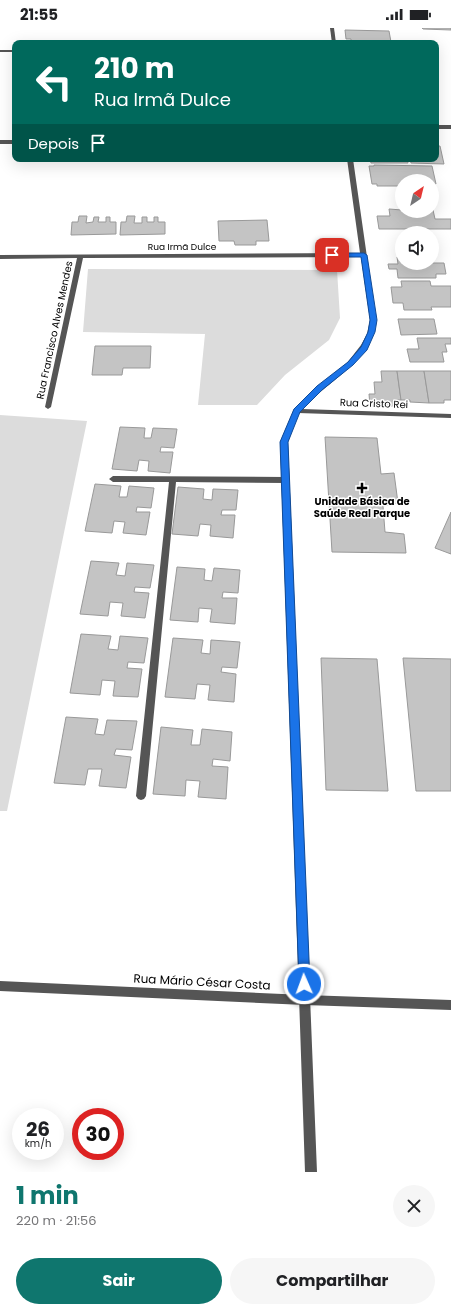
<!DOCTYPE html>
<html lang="pt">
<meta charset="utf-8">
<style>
:root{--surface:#fff;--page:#f6f6f6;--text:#202124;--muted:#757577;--accent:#0f766e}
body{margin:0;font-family:Poppins,sans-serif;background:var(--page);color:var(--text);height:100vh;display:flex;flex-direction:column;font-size:15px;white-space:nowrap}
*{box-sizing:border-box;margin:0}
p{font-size:13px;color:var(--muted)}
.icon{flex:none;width:22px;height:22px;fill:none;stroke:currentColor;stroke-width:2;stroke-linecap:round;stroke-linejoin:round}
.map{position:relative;height:1144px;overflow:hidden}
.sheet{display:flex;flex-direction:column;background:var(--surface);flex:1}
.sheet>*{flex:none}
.hud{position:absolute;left:12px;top:12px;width:427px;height:122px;border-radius:8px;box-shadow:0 4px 16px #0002;background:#00695c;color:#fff;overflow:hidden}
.needle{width:26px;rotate:35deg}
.controls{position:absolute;left:395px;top:146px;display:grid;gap:8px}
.controls a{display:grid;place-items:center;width:44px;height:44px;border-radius:50%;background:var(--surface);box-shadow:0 4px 16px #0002;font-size:20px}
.speed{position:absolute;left:12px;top:1080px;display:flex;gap:8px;font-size:20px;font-weight:700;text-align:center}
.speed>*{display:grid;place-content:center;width:52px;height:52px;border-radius:50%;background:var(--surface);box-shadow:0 4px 16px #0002;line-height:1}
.speed small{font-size:10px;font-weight:400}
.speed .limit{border:6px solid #d22;background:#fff;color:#111}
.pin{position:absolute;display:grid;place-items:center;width:34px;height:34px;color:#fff;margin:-17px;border-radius:8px;box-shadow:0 2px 6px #0006}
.me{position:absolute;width:44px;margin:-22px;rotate:358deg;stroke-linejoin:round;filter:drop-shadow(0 0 3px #0008)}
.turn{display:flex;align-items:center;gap:14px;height:84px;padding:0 16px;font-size:18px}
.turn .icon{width:52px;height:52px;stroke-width:2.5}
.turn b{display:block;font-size:28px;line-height:34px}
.then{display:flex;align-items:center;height:38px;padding:0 16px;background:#0003;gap:8px;font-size:15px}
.round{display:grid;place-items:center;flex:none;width:42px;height:42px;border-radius:21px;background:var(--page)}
.overview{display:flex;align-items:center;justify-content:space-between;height:68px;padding:0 16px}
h1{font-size:24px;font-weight:700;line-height:30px;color:var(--accent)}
.cta{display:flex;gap:8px;margin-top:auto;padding:8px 16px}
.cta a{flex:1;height:46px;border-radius:24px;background:var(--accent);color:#fff;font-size:16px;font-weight:700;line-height:46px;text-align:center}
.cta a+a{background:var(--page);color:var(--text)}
.status{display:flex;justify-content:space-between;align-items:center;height:28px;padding:0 20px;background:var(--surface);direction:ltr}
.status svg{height:11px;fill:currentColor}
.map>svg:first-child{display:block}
.green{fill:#dcdcdc}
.building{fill:#c4c4c4;stroke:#999}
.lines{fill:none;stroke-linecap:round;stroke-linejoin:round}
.service{fill:#555;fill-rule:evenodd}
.minor{fill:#555;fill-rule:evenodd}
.tertiary{fill:#555;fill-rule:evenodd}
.route{fill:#1a73e8;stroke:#114b97}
.poi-dot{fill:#000;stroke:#fff;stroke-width:1.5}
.labels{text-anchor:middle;stroke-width:3;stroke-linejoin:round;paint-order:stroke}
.far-street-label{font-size:9px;fill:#000;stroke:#fff}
.street-label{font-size:10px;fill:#000;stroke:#fff}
.poi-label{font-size:10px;font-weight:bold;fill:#000;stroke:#fff}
.near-street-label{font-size:12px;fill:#000;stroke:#fff}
</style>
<div class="status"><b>21:55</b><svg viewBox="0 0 49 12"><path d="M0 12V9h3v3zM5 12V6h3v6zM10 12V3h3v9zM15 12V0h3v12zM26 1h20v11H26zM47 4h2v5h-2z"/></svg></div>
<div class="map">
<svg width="451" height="1144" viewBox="0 0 451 1144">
<rect width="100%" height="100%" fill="#fff"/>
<!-- green -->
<g class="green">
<path d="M88,241L337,242L340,290L329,312L285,347L257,377H198L205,306L83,304Z"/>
<path d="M0,387L87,393L67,490L21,462L67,490L7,783H0Z"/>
</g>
<!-- building -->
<g class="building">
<path d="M422,0H451V2L423,1Z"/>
<path d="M345,2L389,3L391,14H351V11H346Z"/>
<path d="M436,118H440L444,136L411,135L410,131H436Z"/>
<path d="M370,131H407L408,135H371Z"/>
<path d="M374,137L432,138L436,156H432V153H402V158H377V156H372L369,138H374Z"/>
<path d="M389,181L402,182V183L433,182L435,191H451V201H379L377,188H390Z"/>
<path d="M79,188H87L86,195L93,194L94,189H99L98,194H106V189H110V194H116V206L71,207L72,194H78Z"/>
<path d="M127,188H135L134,195H142V189H147V194H154V189H158V194H165V206L120,207L121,194H126Z"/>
<path d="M267,192L269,213H256V217H235L234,213H219L218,193Z"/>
<path d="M397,229H402V235H444L446,246H436V250H398L397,241H389L388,236H398Z"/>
<path d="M401,253H430L431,258H451V279H431L432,282H404L403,275H393L391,259H402Z"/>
<path d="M398,291H434L437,306L401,307Z"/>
<path d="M417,310H451V316H445L447,324H442L444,334H410L407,321H419Z"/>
<path d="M95,318H151L150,340H123L122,347H92Z"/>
<path d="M381,343H397L401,372H393V378H370L369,366H375L374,354H382Z"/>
<path d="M397,343H424L429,375L410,374V372H401Z"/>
<path d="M424,343H451V372H444V375H429Z"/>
<path d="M120,399L145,400L144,410H151L153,400L177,401L174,420L161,419L160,424H173L170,445L148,443L149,433L139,432L137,443L112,441Z"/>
<path d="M325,409L377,410L381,446L394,445L398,475L383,478L385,504L404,506L406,525L332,524Z"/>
<path d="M95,456L121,458L119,469H127L129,458L154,460L151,480L137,479L136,484H150L146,507L123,505L125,494L114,493L112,505L85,503Z"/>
<path d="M178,459L204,461L203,471L212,472L213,461L238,462L236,482H222L221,487H235L233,510L210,508L211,497L200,496L198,508L172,506Z"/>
<path d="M451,484V526L435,520Z"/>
<path d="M91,533L119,535L116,547L125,548L127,535L154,537L150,560L135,559L134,564L149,565L145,590L121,588L123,575L110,574L108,588L80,586Z"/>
<path d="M177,539L205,541L204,552L212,553L214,540L240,542L238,565L223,564L222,570H237L235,596L210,594L212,581L199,580L198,594L170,592Z"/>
<path d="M81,606L111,608L108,621L118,622L120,608L148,610L144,635L128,634L127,640L142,641L138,669L113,668L115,653L102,652L100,667L70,665Z"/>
<path d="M173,610L203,612L201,625L210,626L211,612L240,614L237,640L222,639L221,644L236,646L234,674L208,672L210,657L197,656L195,671L165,669Z"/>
<path d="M321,630L377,631L388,763L326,762Z"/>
<path d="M403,630L451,631V763H416Z"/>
<path d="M66,689L98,691L95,706L104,707L107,692L137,693L132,722L116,721L114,727L131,729L126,760L99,758L102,741H88L85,757L54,755Z"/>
<path d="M161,699L193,702L191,717H200L202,701L232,704L230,733L213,731L212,738L228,739L226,771L198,769L200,753L186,752L185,768L153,766Z"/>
</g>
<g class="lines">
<!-- service -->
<path class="service" d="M113,448L285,449L289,452L285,455L176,454L146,768L144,771L141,772L138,771L136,768L169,454H113L109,451Z"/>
<!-- minor -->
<g class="minor">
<path d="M330,0H334L336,15H332Z"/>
<rect x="0" y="22" width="15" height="2"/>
<rect x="436" y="97" width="15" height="4"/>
<rect x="0" y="112" width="15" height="4"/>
<path d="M347,131H353L376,292C366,337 332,350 302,381L451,386V390L298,385L288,414L317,1144H305L280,414L294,381L317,359L347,335L361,317L367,306L370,292L361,229L83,230L51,379L48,381L45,379L77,230L0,231V227L360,225Z"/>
</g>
<!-- tertiary -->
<path class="tertiary" d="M0,953L305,967L451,972V982L305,977L0,963Z"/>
</g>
<!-- route -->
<path class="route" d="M332,225H364L367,227L377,292L375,304L367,322L353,337L322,362L300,384L288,414L310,956L308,960L304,962L300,960L299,956L280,414L294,381L317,358L348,334L361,319L368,304L370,292L361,229H330V226Z"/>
<!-- markers -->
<path class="poi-dot" d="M360 454h4v4h4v4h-4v4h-4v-4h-4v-4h4z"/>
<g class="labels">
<!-- far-street labels -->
<g class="far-street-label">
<text x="182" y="222">Rua Irmã Dulce</text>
</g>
<!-- street labels -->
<g class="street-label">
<text transform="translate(54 302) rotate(-78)" y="4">Rua Francisco Alves Mendes</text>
<text transform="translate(374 375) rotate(2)" y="4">Rua Cristo Rei</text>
</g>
<!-- poi labels -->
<g class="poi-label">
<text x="362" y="477">Unidade Básica de<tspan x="362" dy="12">Saúde Real Parque</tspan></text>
</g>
<!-- near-street labels -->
<g class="near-street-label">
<text transform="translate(202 954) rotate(3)" y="4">Rua Mário César Costa</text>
</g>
</g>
</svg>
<div class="controls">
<a><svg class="needle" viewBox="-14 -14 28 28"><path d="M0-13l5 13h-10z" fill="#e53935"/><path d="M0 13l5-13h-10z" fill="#757577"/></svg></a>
<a><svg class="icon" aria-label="sound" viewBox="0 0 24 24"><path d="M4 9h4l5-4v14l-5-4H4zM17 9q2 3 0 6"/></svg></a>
</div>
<div class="speed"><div>26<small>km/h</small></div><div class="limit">30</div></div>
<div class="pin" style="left:332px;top:227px;background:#d93025"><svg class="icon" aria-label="arrive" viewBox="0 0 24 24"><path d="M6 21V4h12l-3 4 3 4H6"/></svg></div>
<svg class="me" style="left:304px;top:956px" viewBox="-20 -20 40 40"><circle r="17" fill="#1a73e8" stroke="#fff" stroke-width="3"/><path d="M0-11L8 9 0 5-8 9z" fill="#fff"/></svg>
<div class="hud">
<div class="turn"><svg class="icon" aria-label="left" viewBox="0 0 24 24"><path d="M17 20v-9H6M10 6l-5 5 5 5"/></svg><div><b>210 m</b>Rua Irmã Dulce</div></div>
<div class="then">Depois<svg class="icon" aria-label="arrive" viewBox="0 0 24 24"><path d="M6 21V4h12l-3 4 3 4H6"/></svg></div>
</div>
</div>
<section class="sheet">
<div class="overview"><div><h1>1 min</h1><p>220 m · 21:56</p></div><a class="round"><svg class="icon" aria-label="close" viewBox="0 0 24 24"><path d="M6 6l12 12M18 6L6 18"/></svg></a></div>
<div class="cta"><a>Sair</a><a>Compartilhar</a></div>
</section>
